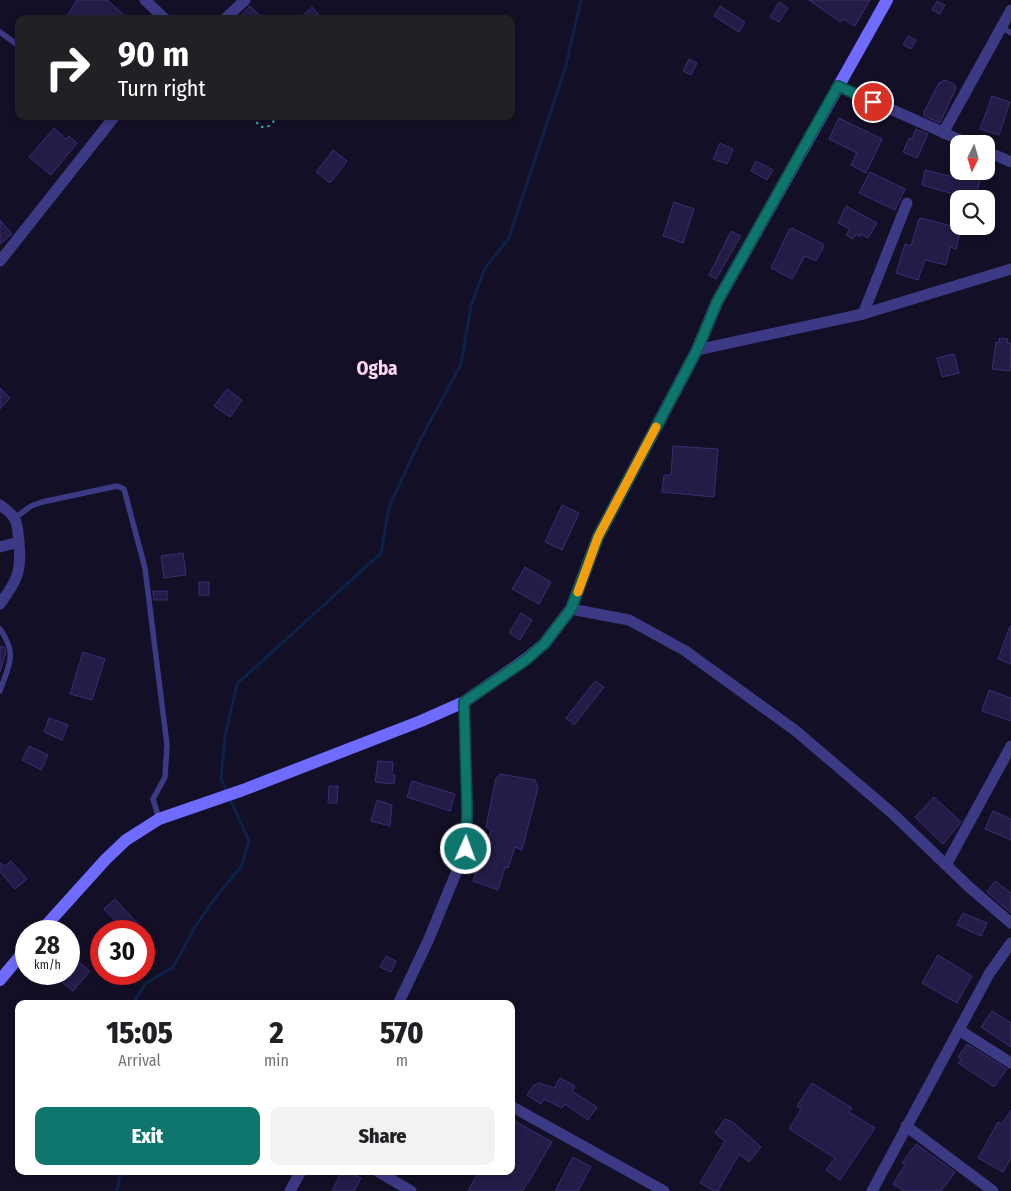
<!DOCTYPE html>
<style>
:root{--surface:#fff;--page:#f2f2f2;--text:#202124;--muted:#757577;--accent:#0f766e}
body{margin:0;font-family:"Fira Sans Condensed",sans-serif;background:var(--page);color:var(--text);height:100vh;display:flex;flex-direction:column;font-size:19px;white-space:nowrap}
*{box-sizing:border-box;margin:0}
p{font-size:16px;color:var(--muted)}
.icon{flex:none;width:28px;height:28px;fill:none;stroke:currentColor;stroke-width:2;stroke-linecap:round;stroke-linejoin:round}
.map{position:relative;flex:1;overflow:hidden}
.sheet{position:absolute;left:15px;top:1000px;width:500px;height:175px;display:flex;flex-direction:column;background:var(--surface);border-radius:10px;box-shadow:0 2px 8px #0003}
.sheet>*{flex:none}
.banner{position:absolute;left:15px;top:15px;width:500px;height:105px;border-radius:10px;box-shadow:0 2px 8px #0003;background:#202124;color:#fff;overflow:hidden}
.needle{width:32px;rotate:185deg}
.buttons{position:absolute;left:950px;top:135px;display:grid;gap:10px}
.buttons a{display:grid;place-items:center;width:45px;height:45px;border-radius:10px;background:var(--surface);box-shadow:0 2px 8px #0003;font-size:25px}
.speed{position:absolute;left:15px;top:920px;display:flex;gap:10px;font-size:25px;font-weight:700;text-align:center}
.speed>*{display:grid;place-content:center;width:65px;height:65px;border-radius:50%;background:var(--surface);box-shadow:0 2px 8px #0003;line-height:1}
.speed small{font-size:12px;font-weight:400}
.speed .limit{border:8px solid #d22;background:#fff;color:#111}
.pin{position:absolute;display:grid;place-items:center;width:42px;height:42px;color:#fff;margin:-21px;border:2px solid #fff;border-radius:50%;box-shadow:0 1px 5px #0007}
.me{position:absolute;width:55px;margin:-28px;rotate:2deg;stroke-linejoin:round;filter:drop-shadow(0 0 4px #0008)}
.turn{display:flex;align-items:center;gap:18px;height:105px;padding:0 20px;font-size:22px}
.turn .icon{width:65px;height:65px;stroke-width:2.5}
.turn b{display:block;font-size:35px;line-height:42px}
.eta{display:flex;justify-content:space-evenly;align-items:center;height:85px;text-align:center}
.eta b{font-size:30px;font-weight:800;line-height:35px}
.cta{display:flex;gap:10px;margin-top:auto;padding:10px 20px}
.cta a{flex:1;height:58px;border-radius:10px;background:var(--accent);color:#fff;font-size:20px;font-weight:800;line-height:58px;text-align:center}
.cta a+a{background:var(--page);color:var(--text)}
.map>svg:first-child{display:block}
.lines{fill:none;stroke-linecap:round;stroke-linejoin:round}
.stream{stroke:#0c2248;stroke-width:3}
.building{fill:#241b47;stroke:#3b2d73}
.path{stroke:#2fb8b0;stroke-width:2;stroke-dasharray:2.5 4;stroke-linecap:butt}
.lane{stroke:#3d3a85;stroke-width:5.5}
.street{stroke:#3d3a85;stroke-width:11}
.secondary{stroke:#6f6bff;stroke-width:12}
.route-casing{stroke:#0a4d48;stroke-width:12}
.route{stroke:#0f766e;stroke-width:9}
.slow{stroke:#f59e0b;stroke-width:9}
.labels{text-anchor:middle;stroke-width:4.5;stroke-linejoin:round;paint-order:stroke}
.quarter-label{font-size:19px;font-weight:bold;fill:#ffd6f0;stroke:#130f26}
</style>
<div class="map">
<svg width="1011" height="1191" viewBox="0 0 1011 1191">
<rect width="100%" height="100%" fill="#130f26"/>
<g class="lines">
<!-- stream -->
<g class="stream">
<path d="M227,792L221,779L225,736L237,684L381,553L389,507L419,442L461,364L471,306L485,268L509,238L566,65L581,0"/>
<path d="M133,1004L145,984L173,967L195,927L218,894L241,867L249,841L229,797"/>
<path d="M117,1191L121,1171"/>
</g>
</g>
<!-- building -->
<g class="building">
<path d="M77,0H107L129,19H65Z"/>
<path d="M809,0H870L855,26L843,19L840,22Z"/>
<path d="M937,1L945,5L940,14L932,10Z"/>
<path d="M779,2L788,8L779,22L770,17Z"/>
<path d="M250,6L263,19H238Z"/>
<path d="M720,6L745,22L739,32L714,16Z"/>
<path d="M312,7L323,19H299Z"/>
<path d="M908,36L916,40L911,49L903,45Z"/>
<path d="M689,59L697,63L691,75L683,71Z"/>
<path d="M945,80L954,84L956,88L940,123L924,116V112L939,83Z"/>
<path d="M992,96L1010,102L999,135L980,129Z"/>
<path d="M839,118L882,139L866,173L851,165L857,153L829,139Z"/>
<path d="M54,128L66,139L69,136L77,143L51,175L29,157Z"/>
<path d="M916,129L928,134L917,158L903,152L909,138L912,139Z"/>
<path d="M720,143L733,149L727,164L713,159Z"/>
<path d="M333,150L347,161L330,183L316,172Z"/>
<path d="M756,161L773,170L767,180L751,171Z"/>
<path d="M925,170L962,179L964,171H983L975,199H970L922,185Z"/>
<path d="M870,172L905,189L895,210L859,193Z"/>
<path d="M674,202L694,209L683,243L663,236Z"/>
<path d="M846,206L877,223L868,238L861,234L860,237L856,234L853,239L846,235L850,229L838,223Z"/>
<path d="M922,218L961,229L956,249L950,247L946,265L925,260L918,280L896,273L905,244L911,246L919,219Z"/>
<path d="M0,220L12,234L0,244Z"/>
<path d="M792,228L823,244V248L816,261L805,256L792,279L771,268L789,230Z"/>
<path d="M731,231L741,236L716,279L709,275Z"/>
<path d="M999,338L1008,339L1007,343H1011L1010,371L992,369L996,342L999,343Z"/>
<path d="M954,354L959,373L942,377L937,358Z"/>
<path d="M0,388L10,398L0,409Z"/>
<path d="M227,389L242,400L230,417L214,406Z"/>
<path d="M673,446L718,449L714,497L662,492L664,475H671Z"/>
<path d="M562,505L579,513L562,550L545,542Z"/>
<path d="M183,553L186,575L164,578L161,556Z"/>
<path d="M525,567L551,582L539,604L512,589Z"/>
<rect x="199" y="582" width="10" height="13"/>
<path d="M153,591H167V600H154Z"/>
<path d="M521,613L532,620L520,640L509,633Z"/>
<path d="M1010,626H1011V664L998,659Z"/>
<path d="M0,646L5,648L6,653L0,672Z"/>
<path d="M83,652L105,659L92,700L70,694Z"/>
<path d="M595,681L604,687L574,725L566,718Z"/>
<path d="M989,690L1011,698V721L982,711Z"/>
<path d="M49,718L68,725L62,740L44,732Z"/>
<path d="M29,746L48,755L41,770L22,760Z"/>
<path d="M378,761L393,762L392,775H395L394,784L375,782Z"/>
<path d="M500,774L535,780L538,788L522,850L515,847L508,868L505,867L498,890L473,881L491,831L486,827L496,778Z"/>
<path d="M412,781L455,794L450,811L407,797Z"/>
<path d="M329,786H338L337,803H328Z"/>
<path d="M934,797L961,822L943,844L915,817Z"/>
<path d="M377,800L392,805L390,826L371,821Z"/>
<path d="M993,811L1011,819V840L985,829Z"/>
<path d="M11,861L27,879L15,889L0,872V863L5,866Z"/>
<path d="M995,881L1011,893V913L987,892Z"/>
<path d="M115,899L138,924L130,931H125L104,909Z"/>
<path d="M963,913L987,923L981,936L957,925Z"/>
<path d="M938,955L972,976L957,1003L922,983Z"/>
<path d="M386,956L396,961L391,972L380,967Z"/>
<path d="M75,959L90,971L73,991L58,979L63,974H69V967Z"/>
<path d="M992,1011L1011,1023V1047L981,1027Z"/>
<path d="M967,1044L1007,1069L994,1087L958,1063L961,1059L958,1057Z"/>
<path d="M560,1078L575,1086L572,1091L597,1107L588,1120L565,1104L562,1108L544,1099L541,1104L527,1095L534,1085L539,1083L554,1088Z"/>
<path d="M812,1083L852,1108L849,1112L875,1128L840,1180L826,1170L835,1158L789,1129L801,1109L797,1106Z"/>
<path d="M1011,1110V1158L1003,1172L978,1158L998,1122L1002,1124Z"/>
<path d="M511,1119L552,1142L529,1181L522,1191H468L479,1171H511Z"/>
<path d="M725,1119L733,1122L761,1147L749,1162L739,1154L718,1191H714L700,1183L725,1141L715,1133Z"/>
<path d="M916,1144L955,1172L941,1191H904L893,1184L905,1165L902,1163Z"/>
<path d="M573,1157L591,1167L578,1191H555Z"/>
<path d="M342,1171H347L361,1178L354,1191H332Z"/>
</g>
<g class="lines">
<!-- path -->
<path class="path" d="M254,116L257,123L262,127L269,126L279,116"/>
<!-- lane -->
<g class="lane">
<path d="M1001,27L1011,33"/>
<path d="M0,32L19,46"/>
<path d="M15,518L31,506L42,502L117,486L124,489L145,568L167,745L165,777L153,799L159,819"/>
<path d="M0,629C18,655 9,664 0,691"/>
</g>
<!-- street -->
<g class="street">
<path d="M145,0L165,19"/>
<path d="M225,19L245,0"/>
<path d="M839,86L969,144"/>
<path d="M943,133L1011,10"/>
<path d="M986,151L1011,162"/>
<path d="M0,261L115,116"/>
<path d="M863,314L907,203"/>
<path d="M697,350L863,314L1011,269"/>
<path d="M0,505C19,518 17,523 19,544C22,572 16,582 0,604"/>
<path d="M0,547L19,542"/>
<path d="M571,609L629,620L684,650L796,731L892,813L969,887L1011,923"/>
<path d="M946,865L1011,746"/>
<path d="M398,1004L428,941L466,849L467,809L464,702"/>
<path d="M959,1030L1011,1063"/>
<path d="M511,1106L664,1191"/>
<path d="M906,1126L993,1191"/>
<path d="M377,1171L411,1191"/>
<path d="M290,1191L301,1171"/>
<path d="M872,1191L989,974L1011,943"/>
</g>
<!-- secondary -->
<g class="secondary">
<path d="M41,931L106,859L126,840L159,819L243,790L421,721L464,702L525,660L544,644L571,609L598,537L697,350L717,302L887,0"/>
<path d="M0,980L26,949"/>
</g>
</g>
<g class="lines">
<!-- route casing -->
<g class="route-casing">
<path id="route" d="M466,849L467,809L464,702L526,660L544,644L571,609L598,537L697,350L717,302L838,86L873,102"/>
</g>
<!-- route -->
<use href="#route" class="route"/>
<!-- slow -->
<path class="slow" d="M578,592L598,537L656,427"/>
</g>
<g class="labels">
<!-- quarter labels -->
<g class="quarter-label">
<text x="377" y="375">Ogba</text>
</g>
</g>
</svg>
<div class="buttons">
<a><svg class="needle" viewBox="-14 -14 28 28"><path d="M0-13l5 13h-10z" fill="#e53935"/><path d="M0 13l5-13h-10z" fill="#757577"/></svg></a>
<a><svg class="icon" aria-label="search" viewBox="0 0 24 24"><circle cx="10" cy="10" r="6"/><path d="M15 15l6 6"/></svg></a>
</div>
<div class="speed"><div>28<small>km/h</small></div><div class="limit">30</div></div>
<div class="pin" style="left:873px;top:102px;background:#d93025"><svg class="icon" aria-label="arrive" viewBox="0 0 24 24"><path d="M6 21V4h12l-3 4 3 4H6"/></svg></div>
<svg class="me" style="left:466px;top:849px" viewBox="-20 -20 40 40"><circle r="17" fill="#0f766e" stroke="#fff" stroke-width="3"/><path d="M0-11L8 9 0 5-8 9z" fill="#fff"/></svg>
<div class="banner">
<div class="turn"><svg class="icon" aria-label="right" viewBox="0 0 24 24"><path d="M7 20v-9h11M14 6l5 5-5 5"/></svg><div><b>90 m</b>Turn right</div></div>
</div>
<section class="sheet">
<div class="eta">
<div><b>15:05</b><p>Arrival</p></div>
<div><b>2</b><p>min</p></div>
<div><b>570</b><p>m</p></div>
</div>
<div class="cta"><a>Exit</a><a>Share</a></div>
</section>
</div>
